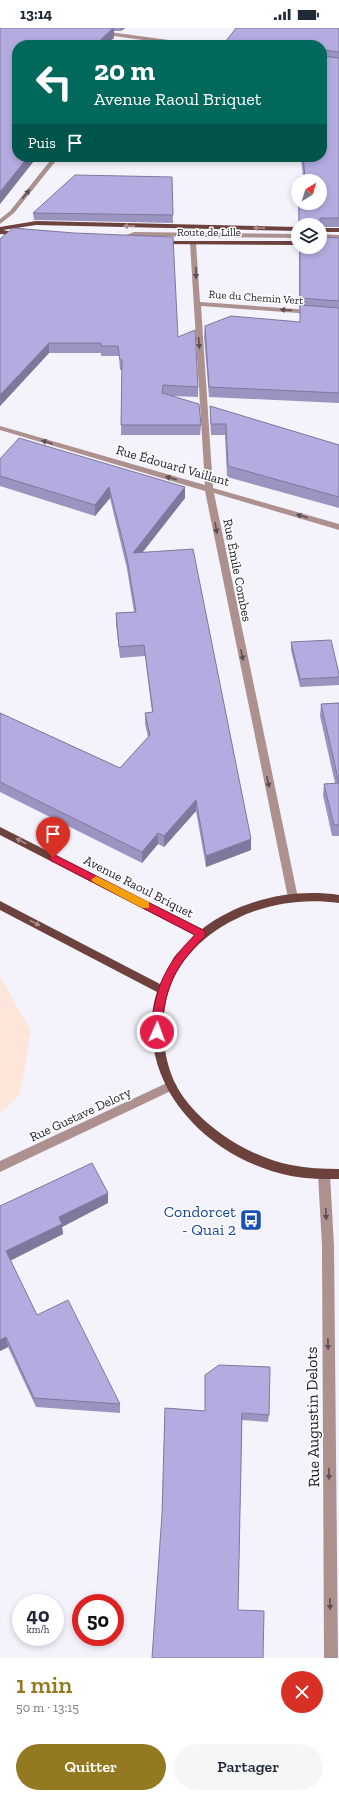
<!DOCTYPE html>
<html lang="fr">
<meta charset="utf-8">
<style>
:root{--surface:#fff;--page:#f6f6f7;--text:#1f2937;--muted:#747a83;--accent:#937920}
body{margin:0;font-family:"Zilla Slab",serif;background:var(--page);color:var(--text);height:100vh;display:flex;flex-direction:column;font-size:15px;white-space:nowrap}
*{box-sizing:border-box;margin:0}
p{font-size:13px;color:var(--muted)}
.icon{flex:none;width:22px;height:22px;fill:none;stroke:currentColor;stroke-width:2;stroke-linecap:round;stroke-linejoin:round}
.map{position:relative;height:1630px;overflow:hidden}
.sheet{display:flex;flex-direction:column;background:var(--surface);flex:1}
.sheet>*{flex:none}
.guide{position:absolute;left:12px;top:12px;width:315px;height:122px;border-radius:16px;box-shadow:0 2px 6px #0003;background:#00695c;color:#fff;overflow:hidden}
.needle{width:26px;rotate:38deg}
.fabs{position:absolute;left:291px;top:146px;display:grid;gap:8px}
.fabs a{display:grid;place-items:center;width:36px;height:36px;border-radius:50%;background:var(--surface);box-shadow:0 2px 6px #0003;font-size:20px}
.speed{position:absolute;left:12px;top:1566px;display:flex;gap:8px;font-size:20px;font-weight:700;text-align:center}
.speed>*{display:grid;place-content:center;width:52px;height:52px;border-radius:50%;background:var(--surface);box-shadow:0 2px 6px #0003;line-height:1}
.speed small{font-size:10px;font-weight:400}
.speed .limit{border:6px solid #d22;background:#fff;color:#111}
.pin{position:absolute;display:grid;place-items:center;width:34px;height:34px;color:#fff;margin:-41px -17px;border-radius:50% 50% 50% 0;rotate:-45deg;box-shadow:0 0 4px #0007}
.pin .icon{rotate:45deg}
.me{position:absolute;width:44px;margin:-22px;rotate:2deg;stroke-linejoin:round;filter:drop-shadow(0 0 3px #0008)}
.turn{display:flex;align-items:center;gap:14px;height:84px;padding:0 16px;font-size:18px}
.turn .icon{width:52px;height:52px;stroke-width:2.5}
.turn b{display:block;font-size:28px;line-height:34px}
.then{display:flex;align-items:center;height:38px;padding:0 16px;background:#0003;gap:8px;font-size:15px}
.round{display:grid;place-items:center;flex:none;width:42px;height:42px;border-radius:21px;background:var(--page)}
.headline{display:flex;align-items:center;justify-content:space-between;height:68px;padding:0 16px}
h1{font-size:24px;font-weight:600;line-height:30px;color:var(--accent)}
.action{display:flex;gap:8px;margin-top:auto;padding:8px 16px}
.action a{flex:1;height:46px;border-radius:24px;background:var(--accent);color:#fff;font-size:16px;font-weight:600;line-height:46px;text-align:center}
.action a+a{background:var(--page);color:var(--text)}
.status{display:flex;justify-content:space-between;align-items:center;height:28px;padding:0 20px;background:var(--surface);direction:ltr}
.status svg{height:11px;fill:currentColor}
.map>svg:first-child{display:block}
.education{fill:#fde5da}
.lines{fill:none;stroke-linecap:round;stroke-linejoin:round}
.minor{fill:#ac918e;fill-rule:evenodd}
.major{fill:#6d413c;fill-rule:evenodd}
.wall{fill:#9b94c1}
.shaded-wall{fill:#7e789d}
.building{fill:#b4ace0;stroke:#7e789d}
.oneway{fill:#5c4f52}
.oneway2{fill:#a78d8a}
.route{fill:#e11d48;stroke:#92132f}
.slow{fill:#f59e0b}
.labels{text-anchor:middle;stroke-width:3;stroke-linejoin:round;paint-order:stroke}
.far-street-label{font-size:11px;fill:#1a1920;stroke:#fff}
.street-label{font-size:13px;fill:#1a1920;stroke:#fff}
.near-transit-label{font-size:16px;fill:#164399;stroke:#fff;text-anchor:end}
.near-street-label{font-size:16px;fill:#1a1920;stroke:#fff}
</style>
<div class="status"><b>13:14</b><svg viewBox="0 0 49 12"><path d="M0 12V9h3v3zM5 12V6h3v6zM10 12V3h3v9zM15 12V0h3v12zM26 1h20v11H26zM47 4h2v5h-2z"/></svg></div>
<div class="map">
<svg width="339" height="1630" viewBox="0 0 339 1630">
<rect width="100%" height="100%" fill="#f4f3fc"/>
<!-- education -->
<path class="education" d="M0,949L31,1003L20,1067L0,1085Z"/>
<g class="lines">
<!-- minor -->
<g class="minor">
<path d="M102,3L191,15L194,17H178L100,6L99,5Z"/>
<path d="M53,129H59L14,185L0,196V191L10,183Z"/>
<path d="M134,204L298,206V210L135,208L119,213L116,211Z"/>
<path d="M320,206L339,207V211L320,210Z"/>
<path d="M193,213L196,215L200,274L339,284V288L201,278L213,460L339,496V502L214,465L298,870L297,873H289L288,870L205,463L0,402V398L205,457L190,215Z"/>
<path d="M171,1053L175,1055L177,1058L175,1061L0,1144V1133Z"/>
<path d="M324,1142L328,1143L330,1147L334,1218L338,1630H324L322,1218L318,1147L320,1143Z"/>
</g>
<!-- major -->
<g class="major">
<path d="M36,193L298,199V203L36,197L3,202L22,206V208L0,206V199Z"/>
<rect x="320" y="200" width="19" height="4"/>
<path d="M158,213H298V217L160,216L157,214Z"/>
<path d="M0,799L202,901C240,872 292,860 339,867V875C304,870 268,875 236,891C200,908 171,939 165,979C161,1003 164,1030 174,1053C193,1094 248,1129 291,1137C307,1140 323,1141 339,1141V1151C323,1151 307,1151 291,1148C230,1136 169,1090 155,1027C151,1007 150,984 157,964L0,882V873L160,956L174,929L194,907L0,807Z"/>
</g>
</g>
<!-- wall -->
<g class="wall">
<path d="M0,0H125L121,3H114V10L17,17V129H37L0,176Z"/>
<path d="M339,0V199H320V197H299L298,175H320L303,149L301,129H322V17Z"/>
<path d="M172,149L173,195L34,192L33,185Z"/>
<path d="M339,210V375L209,369L204,308L205,298L300,294V280H299V219H320Z"/>
<path d="M0,211L178,309L198,359V369L172,368L201,397L200,407H121L122,342H120L119,328H101V325H49L0,378Z"/>
<path d="M210,378L339,417V480L227,449L225,407H211L210,389Z"/>
<path d="M0,431L185,459V470L143,524L251,822L206,839L196,783L164,819L158,816L142,835L0,764V685L120,740L148,709L145,696V685L152,684L145,628L120,630L116,596V585L134,584L127,541L110,470L95,488L0,458Z"/>
<path d="M291,614L339,646V657L300,659L291,622Z"/>
<path d="M339,675V808H332L323,767L324,756L335,755L320,688L321,676Z"/>
<path d="M108,1175L62,1199L63,1206L10,1232L37,1287L120,1376V1385L36,1379L8,1319L0,1323V1178Z"/>
<path d="M165,1380L269,1387L268,1394L242,1392L238,1582L162,1486Z"/>
</g>
<!-- shaded-wall -->
<g class="shaded-wall">
<path d="M114,0V10L106,17H95Z"/>
<path d="M121,0H125L121,3Z"/>
<path d="M28,129H37L0,176V164Z"/>
<path d="M49,315V325L0,378V367Z"/>
<path d="M109,459L110,470L95,488V477Z"/>
<path d="M185,459V470L133,536V525Z"/>
<path d="M196,772V783L164,819V808Z"/>
<path d="M158,805V816L142,835V824Z"/>
<path d="M251,811V822L206,839V828Z"/>
<path d="M108,1165V1175L62,1199L63,1206L8,1234L6,1223L59,1189Z"/>
<path d="M6,1309L8,1319L0,1323V1312Z"/>
</g>
<!-- building -->
<g class="building">
<path d="M0,0H113L95,17H17V129H28L0,164Z"/>
<path d="M236,0H339V24L323,22L322,26V17H223Z"/>
<path d="M322,28L339,30V190H320V197H299V175H320V153H299V149H305L303,129H322Z"/>
<path d="M75,147L172,149L173,187L33,185Z"/>
<path d="M13,200L74,205L173,209L178,309L195,302L198,359L163,357L162,365L199,376L201,397H121L122,332H120L118,318H101V315H49L0,367V211Z"/>
<path d="M320,209L339,210V273L300,270V219H320Z"/>
<path d="M300,277L339,280V365L209,359L205,298L231,288L300,294Z"/>
<path d="M210,378L339,417V469L228,438L226,396H211Z"/>
<path d="M19,410L185,459L133,525L193,521L251,811L206,828L196,772L164,808L158,805L142,824L0,754V685L120,740L150,707L145,685L153,684L144,617L119,619L116,585L136,584L127,530L109,459L95,477L0,448V431Z"/>
<path d="M331,612L339,646V649L300,651L291,614Z"/>
<path d="M339,675V797H334L324,756L339,755L321,676Z"/>
<path d="M92,1135L108,1165L59,1189L62,1196L6,1223L37,1287L68,1272L120,1376L34,1370L6,1309L0,1312V1178Z"/>
<path d="M219,1337L270,1339L269,1387L242,1385L238,1582L264,1583L263,1630H152L162,1486L165,1380L205,1383V1347Z"/>
</g>
<!-- one-way arrows -->
<defs><path id="oneway-solid" d="M-6-.8H1V-3.2L6.5 0L1 3.2V.8H-6Z"/></defs>
<g class="oneway">
<use href="#oneway-solid" transform="translate(26 166) rotate(-51)"/>
<use href="#oneway-solid" transform="translate(196 245) rotate(89)"/>
<use href="#oneway-solid" transform="translate(286 282) rotate(-176)"/>
<use href="#oneway-solid" transform="translate(199 315) rotate(86)"/>
<use href="#oneway-solid" transform="translate(47 414) rotate(-164)"/>
<use href="#oneway-solid" transform="translate(171 450) rotate(-164)"/>
<use href="#oneway-solid" transform="translate(302 488) rotate(-164)"/>
<use href="#oneway-solid" transform="translate(216 500) rotate(80)"/>
<use href="#oneway-solid" transform="translate(242 627) rotate(78)"/>
<use href="#oneway-solid" transform="translate(268 754) rotate(78)"/>
<use href="#oneway-solid" transform="translate(326 1186) rotate(87)"/>
<use href="#oneway-solid" transform="translate(328 1316) rotate(89)"/>
<use href="#oneway-solid" transform="translate(329 1446) rotate(89)"/>
<use href="#oneway-solid" transform="translate(330 1576) rotate(89)"/>
</g>
<g class="oneway2">
<use href="#oneway-solid" transform="translate(129 198) rotate(-179)"/>
<use href="#oneway-solid" transform="translate(259 200) rotate(-179)"/>
<use href="#oneway-solid" transform="translate(21 813) rotate(-153)"/>
<use href="#oneway-solid" transform="translate(35 895) rotate(28)"/>
</g>
<!-- route -->
<path class="route" d="M53,826L205,903V908C182,932 170,947 164,980C162,987 163,1003 161,1007H154C149,999 152,989 154,980C160,948 172,930 195,907L50,832L49,830Z"/>
<!-- slow -->
<path class="slow" d="M96,848L149,874V880H142L93,854L91,852Z"/>
<!-- icons -->
<defs>
<g id="bus-square" transform="scale(1.15)"><rect x="-9" y="-9" width="18" height="18" rx="4" fill="#1a4fb4" stroke="#fff"/><path d="M-5-6H5V4H4V6H2V4H-2V6H-4V4H-5ZM-3.5-4V0h7V-4ZM-3.5 1.2v1.5H-2V1.2ZM2 1.2v1.5H3.5V1.2Z" fill="#fff"/></g>
</defs>
<g fill-rule="evenodd">
<use href="#bus-square" x="251" y="1192"/>
</g>
<g class="labels">
<!-- far-street labels -->
<g class="far-street-label">
<text x="209" y="208">Route de Lille</text>
<text transform="translate(256 269) rotate(4)" y="4">Rue du Chemin Vert</text>
</g>
<!-- street labels -->
<g class="street-label">
<text transform="translate(173 437) rotate(16)" y="5">Rue Édouard Vaillant</text>
<text transform="translate(238 542) rotate(79)" y="5">Rue Émile Combes</text>
<text transform="translate(139 858) rotate(27)" y="5">Avenue Raoul Briquet</text>
<text transform="translate(80 1086) rotate(-25)" y="5">Rue Gustave Delory</text>
</g>
<!-- near-transit labels -->
<g class="near-transit-label">
<text x="236" y="1189">Condorcet<tspan x="236" dy="18">- Quai 2</tspan></text>
</g>
<!-- near-street labels -->
<g class="near-street-label">
<text transform="translate(312 1389) rotate(-91)" y="6">Rue Augustin Delots</text>
</g>
</g>
</svg>
<div class="fabs">
<a><svg class="needle" viewBox="-14 -14 28 28"><path d="M0-13l5 13h-10z" fill="#e53935"/><path d="M0 13l5-13h-10z" fill="#747a83"/></svg></a>
<a><svg class="icon" aria-label="layers" viewBox="0 0 24 24"><path d="M12 4l9 5-9 5-9-5zM3 14l9 5 9-5"/></svg></a>
</div>
<div class="speed"><div>40<small>km/h</small></div><div class="limit">50</div></div>
<div class="pin" style="left:53px;top:830px;background:#d93025"><svg class="icon" aria-label="arrive" viewBox="0 0 24 24"><path d="M6 21V4h12l-3 4 3 4H6"/></svg></div>
<svg class="me" style="left:157px;top:1004px" viewBox="-20 -20 40 40"><circle r="17" fill="#e11d48" stroke="#fff" stroke-width="3"/><path d="M0-11L8 9 0 5-8 9z" fill="#fff"/></svg>
<div class="guide">
<div class="turn"><svg class="icon" aria-label="left" viewBox="0 0 24 24"><path d="M17 20v-9H6M10 6l-5 5 5 5"/></svg><div><b>20 m</b>Avenue Raoul Briquet</div></div>
<div class="then">Puis<svg class="icon" aria-label="arrive" viewBox="0 0 24 24"><path d="M6 21V4h12l-3 4 3 4H6"/></svg></div>
</div>
</div>
<section class="sheet">
<div class="headline"><div><h1>1 min</h1><p>50 m · 13:15</p></div><a class="round" style="background:#d93025;color:#fff"><svg class="icon" aria-label="close" viewBox="0 0 24 24"><path d="M6 6l12 12M18 6L6 18"/></svg></a></div>
<div class="action"><a>Quitter</a><a>Partager</a></div>
</section>
